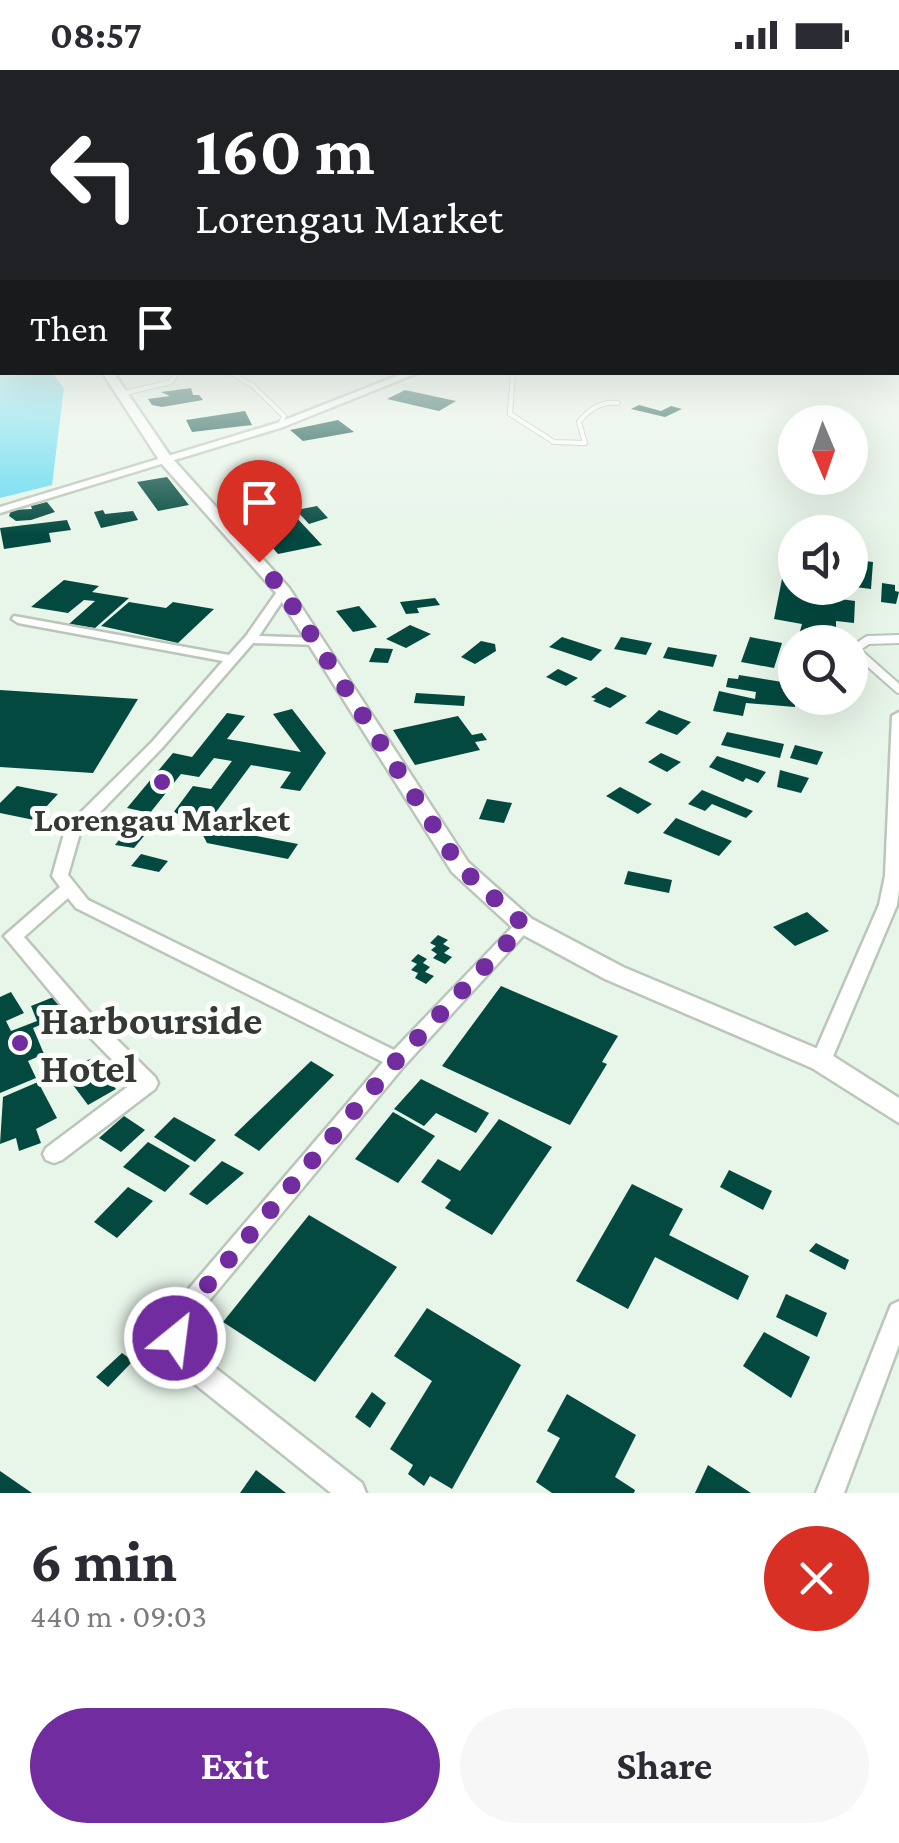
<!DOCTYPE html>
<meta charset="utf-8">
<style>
:root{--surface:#fff;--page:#f7f7f7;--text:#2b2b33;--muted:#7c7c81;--accent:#712ca0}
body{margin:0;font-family:"Crimson Pro",serif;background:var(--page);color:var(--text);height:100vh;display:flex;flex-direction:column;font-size:38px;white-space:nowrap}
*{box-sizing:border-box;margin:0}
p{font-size:32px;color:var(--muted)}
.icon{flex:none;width:55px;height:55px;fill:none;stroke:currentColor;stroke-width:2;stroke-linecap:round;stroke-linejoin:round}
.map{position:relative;height:1423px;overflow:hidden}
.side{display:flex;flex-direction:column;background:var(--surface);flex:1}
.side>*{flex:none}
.top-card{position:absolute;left:0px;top:0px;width:900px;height:305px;box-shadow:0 10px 40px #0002;background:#202124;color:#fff;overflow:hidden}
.needle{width:65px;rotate:178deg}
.tools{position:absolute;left:778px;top:335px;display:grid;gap:20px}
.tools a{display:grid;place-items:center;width:90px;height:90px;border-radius:50%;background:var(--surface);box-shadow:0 10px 40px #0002;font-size:50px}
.pin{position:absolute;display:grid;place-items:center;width:85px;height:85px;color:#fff;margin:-102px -42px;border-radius:50% 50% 50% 0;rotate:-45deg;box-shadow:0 0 10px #0007}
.pin .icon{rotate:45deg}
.me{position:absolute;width:110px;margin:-55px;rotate:29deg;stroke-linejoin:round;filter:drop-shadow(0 0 8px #0008)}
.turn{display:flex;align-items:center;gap:35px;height:210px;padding:0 30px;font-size:45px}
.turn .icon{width:130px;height:130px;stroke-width:2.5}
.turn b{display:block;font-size:70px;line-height:85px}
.then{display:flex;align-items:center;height:95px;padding:0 30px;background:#0003;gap:20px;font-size:38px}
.round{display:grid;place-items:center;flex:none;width:105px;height:105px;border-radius:52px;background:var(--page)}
.overview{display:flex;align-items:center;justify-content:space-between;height:170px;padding:0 30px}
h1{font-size:60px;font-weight:700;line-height:75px}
.cta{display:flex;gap:20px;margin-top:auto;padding:20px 30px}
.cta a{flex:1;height:115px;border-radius:60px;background:var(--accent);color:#fff;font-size:40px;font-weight:700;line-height:115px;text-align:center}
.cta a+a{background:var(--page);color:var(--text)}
.status{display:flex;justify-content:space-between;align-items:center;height:70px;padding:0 50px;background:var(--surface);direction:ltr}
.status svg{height:28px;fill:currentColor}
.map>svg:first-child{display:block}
.water{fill:#67dbf0}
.building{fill:#03493f}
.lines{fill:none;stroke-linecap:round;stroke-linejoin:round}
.service-far1-casing{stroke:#bac6ba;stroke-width:6}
.service-casing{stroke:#bac6ba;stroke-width:12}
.minor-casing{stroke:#bac6ba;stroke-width:5}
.secondary-casing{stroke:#bac6ba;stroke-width:5}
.service-far1{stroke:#fff;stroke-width:4}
.service{stroke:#fff;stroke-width:8}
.minor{fill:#fff;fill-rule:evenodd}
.secondary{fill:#fff;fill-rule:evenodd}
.route{stroke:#712ca0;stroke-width:18;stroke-dasharray:0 32.4}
.poi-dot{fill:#712ca0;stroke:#fcfffc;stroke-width:4}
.labels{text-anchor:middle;stroke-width:10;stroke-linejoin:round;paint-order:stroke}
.poi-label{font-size:35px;font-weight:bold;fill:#343934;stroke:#fcfffc}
.near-poi-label{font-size:42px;font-weight:bold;fill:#343934;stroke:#fcfffc;text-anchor:start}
</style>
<div class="status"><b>08:57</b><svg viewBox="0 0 49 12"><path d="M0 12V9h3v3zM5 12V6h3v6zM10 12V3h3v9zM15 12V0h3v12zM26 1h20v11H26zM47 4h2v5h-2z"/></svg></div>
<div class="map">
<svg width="899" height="1423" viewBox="0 0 899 1423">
<rect width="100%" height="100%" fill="#e8f5e9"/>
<!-- water -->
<path class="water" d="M0,269L2,302L52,303L64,318L52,415L0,428Z"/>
<!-- building -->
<g class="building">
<path d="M191,318L193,325H199L203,330L162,337L152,335L148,329L170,326L161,322Z"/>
<path d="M405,320L456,331L439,341L387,329Z"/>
<path d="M639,335L661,341L671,336L682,339L665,347L631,339Z"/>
<path d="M245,341L252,355L192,362L186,350Z"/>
<path d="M338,350L354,362L303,371L290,360Z"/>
<path d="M167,407L189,435L158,441L137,412Z"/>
<path d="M47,432L55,442L31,450L16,451L9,446L11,440L32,439L31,436Z"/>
<path d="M317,436L328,448L309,454L296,440Z"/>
<path d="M103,440L105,444L133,441L138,450L101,458L94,442Z"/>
<path d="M295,446L322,475L278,484L252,454Z"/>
<path d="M67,450L71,460L49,463L51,472L4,479L0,458Z"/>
<path d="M857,490L873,492L871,519L855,517Z"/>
<path d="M785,494L795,495V514L790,520L815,523L816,518H834L833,528L855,531L854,553L836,551V571L797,572L802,554L774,549Z"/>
<path d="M64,510L99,516L92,522L129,528L95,558L69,554L95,531L84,530L68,543L31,537Z"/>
<path d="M882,513L895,515V521L899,522L896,534L881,532Z"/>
<path d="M435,528L440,535L417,538L419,543L406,544L400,532Z"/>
<path d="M129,532L166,538L173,532L214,539L178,573L101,556Z"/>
<path d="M359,536L377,557L353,562L336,541Z"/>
<path d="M410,555L431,564L406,578L386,569Z"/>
<path d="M562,567L602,580L591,591L549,577Z"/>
<path d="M621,567L652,573L646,585L614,579Z"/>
<path d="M750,567L782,573L774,598L741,592Z"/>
<path d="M481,571L495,574L496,581L475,594L461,587Z"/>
<path d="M668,577L717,585L713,597L663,588Z"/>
<path d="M375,578L393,579L388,593L369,592Z"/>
<path d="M558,599L578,608L566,616L546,607Z"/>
<path d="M739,605L795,614V637L746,633L743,646L713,641L719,621L755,629L756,622L726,617L728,608L738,609Z"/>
<path d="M606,617L627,626L610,638L593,631L596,629L591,627Z"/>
<path d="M0,620L138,629L93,703L0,697Z"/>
<path d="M416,623L465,626L464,636L414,633Z"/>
<path d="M292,639L326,683L300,721L280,718L291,702L251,695L216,742L226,760L298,774L288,789L207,773L193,746L173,743L193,716L211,719L232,691L214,688L199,707L181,704L150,743L127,738L173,683L192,687L227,643L245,646L227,669L301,682L273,644Z"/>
<path d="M659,640L691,652L677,665L645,653Z"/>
<path d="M458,646L472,665L482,663L487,670L475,672L480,680L415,695L393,660Z"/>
<path d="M727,662L784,674L780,688L721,675Z"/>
<path d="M795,675L823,682L817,695L790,688Z"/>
<path d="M661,683L681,692L667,702L648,692Z"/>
<path d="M717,686L742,694L766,702L758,713L746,708L743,712L709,697Z"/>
<path d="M780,700L809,708L801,723L777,717Z"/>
<path d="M17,716L58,724L34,750L0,743V733Z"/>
<path d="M620,717L652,734L638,744L606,726Z"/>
<path d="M702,720L753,741L746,748L712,734L705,741L688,734Z"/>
<path d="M487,729L512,733L504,753L479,749Z"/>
<path d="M676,748L702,759L732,771L719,786L663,763Z"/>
<path d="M131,755L149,760L134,778L115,775Z"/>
<path d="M141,784L168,791L159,802L131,796Z"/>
<path d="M628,801L672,810L669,823L624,814Z"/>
<path d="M807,842L829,861L795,876L773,857Z"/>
<path d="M438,865L448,870L443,874L450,878L444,883L452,887L445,894L433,888L437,884L431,880L436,876L430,873Z"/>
<path d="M418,884L427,889L423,893L430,897L425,902L434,906L426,914L415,908L418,903L411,900L417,894L411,891Z"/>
<path d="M501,916L618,966L602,992L607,994L570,1055L442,996Z"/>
<path d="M11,922L24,943L6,951L11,961L37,951L31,936L56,926L67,950L41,960L40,955L33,958L44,984L28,991L36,1008L0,1023V927Z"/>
<path d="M90,989L116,1019L88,1035L64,1003Z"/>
<path d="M311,991L334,1005L259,1081L234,1065Z"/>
<path d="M421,1009L489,1043L476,1063L436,1043L424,1056L394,1039Z"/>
<path d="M38,1012L57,1048L36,1059L41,1073L19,1081L16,1068L0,1074L3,1027Z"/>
<path d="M393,1042L435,1066L398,1113L355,1089Z"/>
<path d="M124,1046L145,1060L121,1082L99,1068Z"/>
<path d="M174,1047L216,1070L195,1092L154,1067Z"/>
<path d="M499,1049L552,1077L492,1165L445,1138L451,1130L421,1112L438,1089L460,1101Z"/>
<path d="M148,1072L190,1096L165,1122L123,1097Z"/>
<path d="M222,1091L244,1103L207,1135L189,1124Z"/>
<path d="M729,1100L772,1121L763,1140L720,1117Z"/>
<path d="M632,1114L683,1139L669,1165L749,1206L738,1230L655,1187L628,1239L576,1211Z"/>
<path d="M128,1117L153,1131L117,1168L94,1152Z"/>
<path d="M309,1145L397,1197L315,1312L223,1252Z"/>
<path d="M816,1173L849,1190L845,1200L809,1181Z"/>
<path d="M786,1224L827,1243L817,1267L776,1247Z"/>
<path d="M427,1238L521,1295L452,1419L430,1406L424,1416L408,1404L413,1395L390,1379L432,1311L394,1286Z"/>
<path d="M764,1262L810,1287L791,1328L743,1296Z"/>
<path d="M122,1283L133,1291L108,1317L96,1307Z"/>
<path d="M372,1322L386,1333L370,1358L355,1347Z"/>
<path d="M567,1324L636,1365L615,1407L635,1420L634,1423H552L536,1412L560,1368L547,1361Z"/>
<path d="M708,1395L751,1423H695Z"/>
<path d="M256,1400L286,1423H240Z"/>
<path d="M0,1401L32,1423H0Z"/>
</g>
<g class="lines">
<!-- service-far1 casing -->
<g class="service-far1-casing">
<g id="service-far1">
<path d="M229,302L252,315L284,346L280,355"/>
<path d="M513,302L510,344L554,372L585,373L579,352C589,339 601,331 618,333"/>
<path d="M121,324L171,312L177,302"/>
</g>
</g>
<!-- service casing -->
<g class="service-casing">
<g id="service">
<path d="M856,581L899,619"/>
<path d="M850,582L868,570L899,569"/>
</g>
</g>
<!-- minor casing -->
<g class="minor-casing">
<g id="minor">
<path d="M407,302H420L283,357L0,443V437L277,353Z"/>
<path d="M283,517L289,521L259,566L316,568L322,572L320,575L253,573L162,678L80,763L68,805L88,830L394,980L518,851H530L533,855L404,996L189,1255L187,1268L190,1278L362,1413L366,1423H331L171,1295L163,1268L169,1242L383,992L76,838L68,828L24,867L92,945L155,1007L158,1013L155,1019L62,1090L54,1093L46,1090L43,1084L46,1078L134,1012L78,955L4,866L60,817L52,806L66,757L152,672L223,591L18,553L12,549L14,546L229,585L246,566L279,519Z"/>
<path d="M899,642V820L897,835L831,991L828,997L821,999L814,997L811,991L879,835L885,806L892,646Z"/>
<path d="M899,1231V1275L844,1423H816L891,1235Z"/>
</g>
</g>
<!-- secondary casing -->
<g class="secondary-casing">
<path id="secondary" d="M102,302H113L171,387L289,518L468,792L532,849L623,897L830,984L899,1028V1053L812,998L605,909L516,861L452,802L277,524L161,393Z"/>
</g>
<!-- service-far1 -->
<use href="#service-far1" class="service-far1"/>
<!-- service -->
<use href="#service" class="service"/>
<!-- minor -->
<use href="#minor" class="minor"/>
<!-- secondary -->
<use href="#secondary" class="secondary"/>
</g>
<!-- sky -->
<linearGradient id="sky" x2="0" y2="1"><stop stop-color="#74c4eb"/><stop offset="0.57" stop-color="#f5faf5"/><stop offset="1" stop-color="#f5faf5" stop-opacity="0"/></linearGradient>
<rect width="899" height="465" fill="url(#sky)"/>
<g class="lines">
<!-- route -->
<path class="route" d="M175,1268L178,1250L397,990L524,855L460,797L283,521L259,492"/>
</g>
<!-- markers -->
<g class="poi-dot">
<circle cx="162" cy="712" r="10"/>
<circle cx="20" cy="973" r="10"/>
</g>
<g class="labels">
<!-- poi labels -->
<g class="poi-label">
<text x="162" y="761">Lorengau Market</text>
</g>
<!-- near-poi labels -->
<g class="near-poi-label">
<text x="40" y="964">Harbourside<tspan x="40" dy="48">Hotel</tspan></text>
</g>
</g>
</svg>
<div class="tools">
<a><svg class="needle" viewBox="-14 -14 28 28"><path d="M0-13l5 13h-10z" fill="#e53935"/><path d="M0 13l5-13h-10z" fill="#7c7c81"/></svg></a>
<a><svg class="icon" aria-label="sound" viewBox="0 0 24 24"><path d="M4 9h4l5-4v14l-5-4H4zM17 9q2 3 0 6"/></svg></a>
<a><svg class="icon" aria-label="search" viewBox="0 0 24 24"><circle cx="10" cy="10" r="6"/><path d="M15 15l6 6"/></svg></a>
</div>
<div class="pin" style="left:259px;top:492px;background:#d93025"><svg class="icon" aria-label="arrive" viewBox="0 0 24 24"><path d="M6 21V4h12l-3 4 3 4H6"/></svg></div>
<svg class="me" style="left:175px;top:1268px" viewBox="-20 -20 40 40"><circle r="17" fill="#712ca0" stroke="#fff" stroke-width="3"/><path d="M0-11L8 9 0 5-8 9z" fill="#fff"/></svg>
<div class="top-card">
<div class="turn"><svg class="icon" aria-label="left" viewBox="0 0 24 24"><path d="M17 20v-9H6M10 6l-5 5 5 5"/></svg><div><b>160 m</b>Lorengau Market</div></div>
<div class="then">Then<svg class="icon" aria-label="arrive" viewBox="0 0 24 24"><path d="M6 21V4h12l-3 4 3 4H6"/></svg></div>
</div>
</div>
<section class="side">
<div class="overview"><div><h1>6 min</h1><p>440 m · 09:03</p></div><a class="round" style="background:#d93025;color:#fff"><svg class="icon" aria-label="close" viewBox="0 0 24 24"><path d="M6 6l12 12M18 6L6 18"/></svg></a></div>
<div class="cta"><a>Exit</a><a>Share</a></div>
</section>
